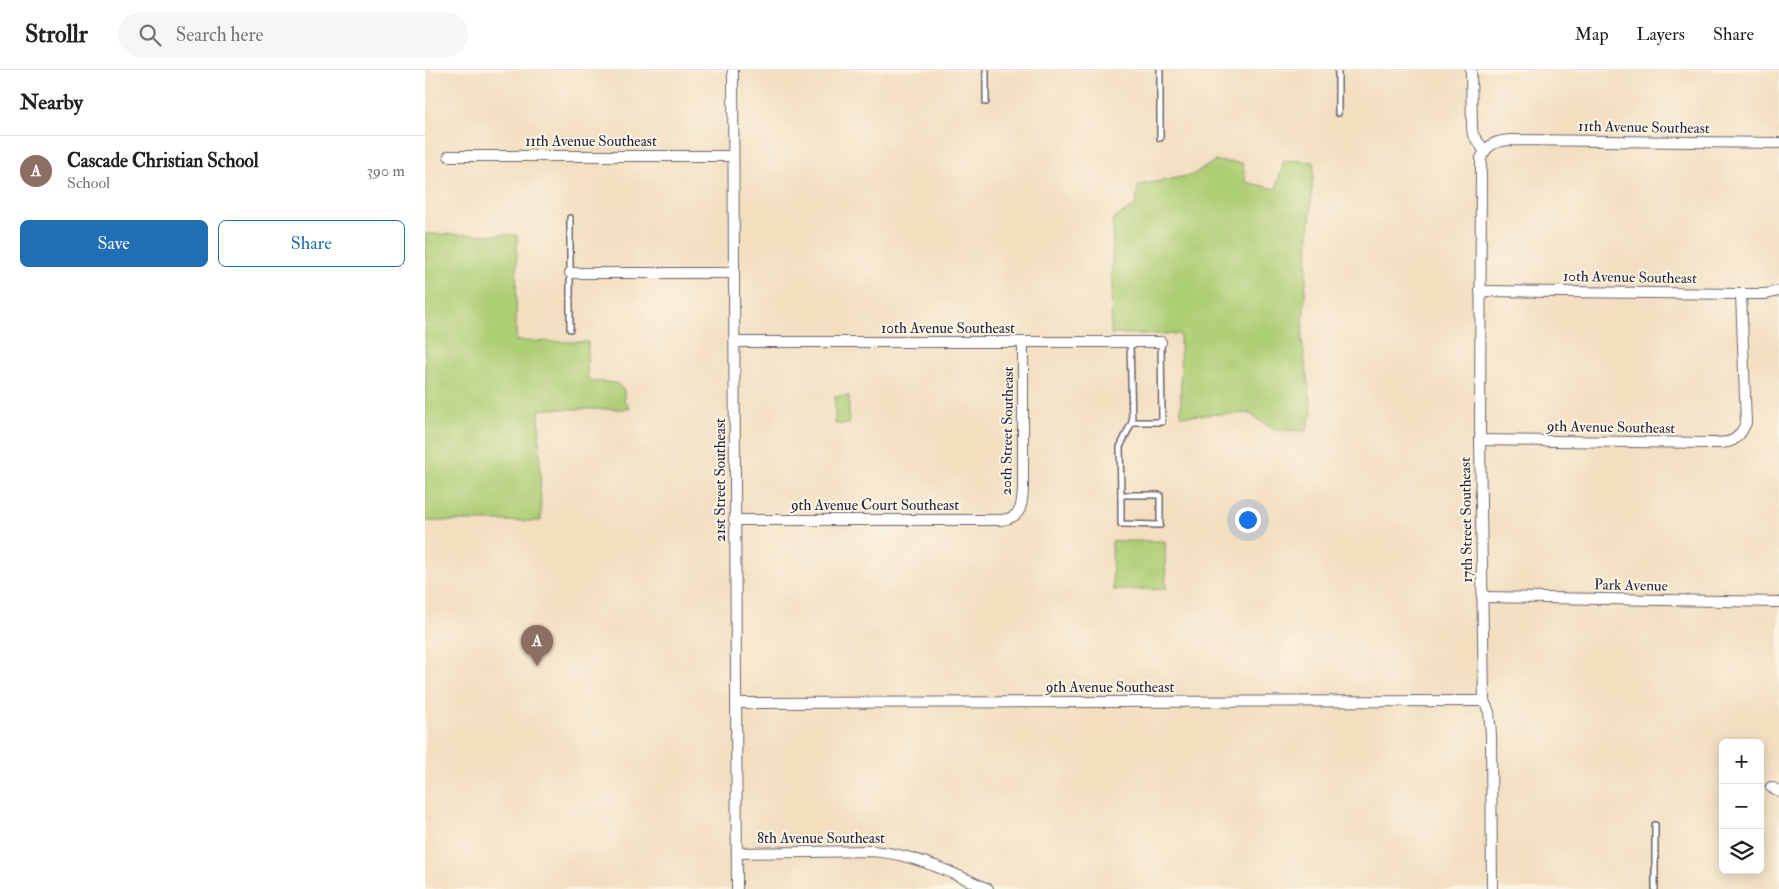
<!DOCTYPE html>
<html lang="en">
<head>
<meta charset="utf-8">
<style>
	:root { --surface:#fff; --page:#f6f6f6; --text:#202124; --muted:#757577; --line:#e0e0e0; --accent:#1f6fb2 }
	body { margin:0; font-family:"IM FELL Double Pica",serif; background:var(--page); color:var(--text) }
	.controls { position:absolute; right:15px; bottom:15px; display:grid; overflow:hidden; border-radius:8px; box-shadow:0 2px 12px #0003 }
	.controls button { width:45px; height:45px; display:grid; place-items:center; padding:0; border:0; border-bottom:1px solid var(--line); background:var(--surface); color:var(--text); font:25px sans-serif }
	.you { position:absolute; left:822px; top:449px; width:18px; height:18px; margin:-12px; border:4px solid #fff; border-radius:50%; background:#1a73e8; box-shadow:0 0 0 8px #1a73e833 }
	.badge { display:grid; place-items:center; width:32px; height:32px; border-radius:50%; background:var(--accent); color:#fff; font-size:16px; font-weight:700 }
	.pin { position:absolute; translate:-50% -41px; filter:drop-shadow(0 1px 2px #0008) }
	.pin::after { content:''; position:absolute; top:26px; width:18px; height:15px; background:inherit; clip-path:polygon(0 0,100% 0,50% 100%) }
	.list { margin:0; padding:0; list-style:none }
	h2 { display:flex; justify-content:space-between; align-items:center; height:65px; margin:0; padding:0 20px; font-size:21px }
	h2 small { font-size:16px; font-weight:400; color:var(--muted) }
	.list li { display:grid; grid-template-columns:32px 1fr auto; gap:15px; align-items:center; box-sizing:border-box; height:70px; padding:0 20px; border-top:1px solid var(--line) }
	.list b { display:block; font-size:19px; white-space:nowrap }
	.list p { margin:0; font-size:16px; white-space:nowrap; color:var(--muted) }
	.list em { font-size:16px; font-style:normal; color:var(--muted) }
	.actions { display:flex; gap:10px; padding:15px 20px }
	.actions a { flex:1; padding:11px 0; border:1px solid var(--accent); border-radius:8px; text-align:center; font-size:18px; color:var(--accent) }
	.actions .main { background:var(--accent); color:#fff }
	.icon { flex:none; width:28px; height:28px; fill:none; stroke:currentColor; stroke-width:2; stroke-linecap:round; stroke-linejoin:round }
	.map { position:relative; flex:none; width:1354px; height:819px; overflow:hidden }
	header { display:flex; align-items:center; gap:30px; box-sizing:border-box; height:70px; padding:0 25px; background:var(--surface); border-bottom:1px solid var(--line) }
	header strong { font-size:24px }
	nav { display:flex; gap:28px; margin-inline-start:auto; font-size:18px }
	.search { width:350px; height:45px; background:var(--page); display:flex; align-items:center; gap:12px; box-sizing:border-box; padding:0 18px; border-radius:28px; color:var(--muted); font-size:19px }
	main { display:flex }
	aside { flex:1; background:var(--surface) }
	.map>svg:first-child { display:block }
	.green { fill:#aece75; stroke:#687858 }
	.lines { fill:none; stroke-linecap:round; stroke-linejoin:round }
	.lane-casing { stroke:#6b646a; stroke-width:8 }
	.street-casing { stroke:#6b646a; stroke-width:12 }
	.lane { stroke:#fff; stroke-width:5 }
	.street { stroke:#fff; stroke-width:10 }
	.labels { text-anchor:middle; stroke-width:4; stroke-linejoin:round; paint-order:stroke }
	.street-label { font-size:15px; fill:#22223b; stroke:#fcf5e5 }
</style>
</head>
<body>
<header>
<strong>Strollr</strong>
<div class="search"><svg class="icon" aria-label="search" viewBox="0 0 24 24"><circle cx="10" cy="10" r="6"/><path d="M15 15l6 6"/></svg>Search here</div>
<nav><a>Map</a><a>Layers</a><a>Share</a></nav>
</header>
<main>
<aside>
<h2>Nearby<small></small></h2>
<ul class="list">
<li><span class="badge" style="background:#8d6e63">A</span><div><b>Cascade Christian School</b><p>School</p></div><em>390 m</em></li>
</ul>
<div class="actions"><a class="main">Save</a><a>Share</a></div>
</aside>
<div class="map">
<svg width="1354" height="819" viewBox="0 0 1354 819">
	<rect width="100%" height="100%" fill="#fcf5e5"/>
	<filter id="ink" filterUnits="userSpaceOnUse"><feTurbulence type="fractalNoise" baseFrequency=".02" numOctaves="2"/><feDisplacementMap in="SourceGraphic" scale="10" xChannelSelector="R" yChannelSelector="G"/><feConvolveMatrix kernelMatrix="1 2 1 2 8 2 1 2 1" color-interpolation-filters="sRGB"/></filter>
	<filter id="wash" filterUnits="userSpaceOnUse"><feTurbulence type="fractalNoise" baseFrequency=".0096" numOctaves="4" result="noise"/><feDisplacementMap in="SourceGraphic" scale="20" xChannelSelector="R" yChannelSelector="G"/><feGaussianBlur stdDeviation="1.12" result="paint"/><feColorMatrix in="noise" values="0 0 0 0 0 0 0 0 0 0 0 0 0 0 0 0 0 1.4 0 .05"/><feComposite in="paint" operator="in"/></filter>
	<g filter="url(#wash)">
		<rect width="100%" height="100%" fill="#f3dec0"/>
		<g class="green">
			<path d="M859,90L889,92L877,269L887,342L881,361L849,360L823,343L756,346L755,264H686L688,149L710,136L714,115L767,105L790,91L817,93L821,112L851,119Z"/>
			<path d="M0,164L92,165L91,271L163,272L162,307L167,311L191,313L199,320V330L205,339H114L116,451H0Z"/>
			<rect x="410" y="326" width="14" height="28"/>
			<path d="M687,471H740L741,519L688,520Z"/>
		</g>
	</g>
	<g filter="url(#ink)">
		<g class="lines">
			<g class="lane-casing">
				<g id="lane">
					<path d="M561,0V32"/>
					<path d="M735,0V68"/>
					<path d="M913,0V43"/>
					<path d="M145,148V259"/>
					<path d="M705,272L707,352H737L736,272"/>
					<path d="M696,425H735V455L696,454Z"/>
					<path d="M696,425L695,377L707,352"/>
					<path d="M1230,819V755"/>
				</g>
			</g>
			<g class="street-casing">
				<g id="street">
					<path d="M308,0L312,819"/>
					<path d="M1046,0L1047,58L1048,65L1059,80"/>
					<path d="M24,86H308"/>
					<path d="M145,203H308"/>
					<path d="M1055,221L1316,224H1341L1354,221"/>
					<path d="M310,272H736"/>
					<path d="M1055,370L1285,373C1305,373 1312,373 1321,353L1316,224"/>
					<path d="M309,450H576C595,448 597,438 598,420V273"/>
					<path d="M1057,527L1354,532"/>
					<path d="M311,633L1059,631"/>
					<path d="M1346,717L1354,721"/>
					<path d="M312,783L447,781C489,784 525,802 563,819"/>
					<path d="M1067,819L1066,664L1064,642L1059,631L1055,370L1056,88C1062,75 1070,71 1085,70L1354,73"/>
				</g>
			</g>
			<use href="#lane" class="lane"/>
			<use href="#street" class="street"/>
		</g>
	</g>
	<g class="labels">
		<g class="street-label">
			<text transform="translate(1219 57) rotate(1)" y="5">11th Avenue Southeast</text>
			<text x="166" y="76">11th Avenue Southeast</text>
			<text transform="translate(1205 207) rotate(1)" y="5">10th Avenue Southeast</text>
			<text x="523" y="263">10th Avenue Southeast</text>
			<text transform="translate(1186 357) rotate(1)" y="5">9th Avenue Southeast</text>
			<text transform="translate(582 361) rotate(-89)" y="5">20th Street Southeast</text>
			<text transform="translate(295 410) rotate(-90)" y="5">21st Street Southeast</text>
			<text x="450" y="440">9th Avenue Court Southeast</text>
			<text transform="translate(1041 450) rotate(-91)" y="5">17th Street Southeast</text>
			<text transform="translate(1206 515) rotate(1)" y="5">Park Avenue</text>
			<text x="685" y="622">9th Avenue Southeast</text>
			<text x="396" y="773">8th Avenue Southeast</text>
		</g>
	</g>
</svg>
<div class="controls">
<button>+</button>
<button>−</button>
<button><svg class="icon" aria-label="layers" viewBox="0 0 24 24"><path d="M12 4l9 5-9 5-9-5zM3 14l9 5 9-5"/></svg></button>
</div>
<div class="you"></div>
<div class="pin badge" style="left:112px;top:596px;background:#8d6e63">A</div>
</div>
</main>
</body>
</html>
